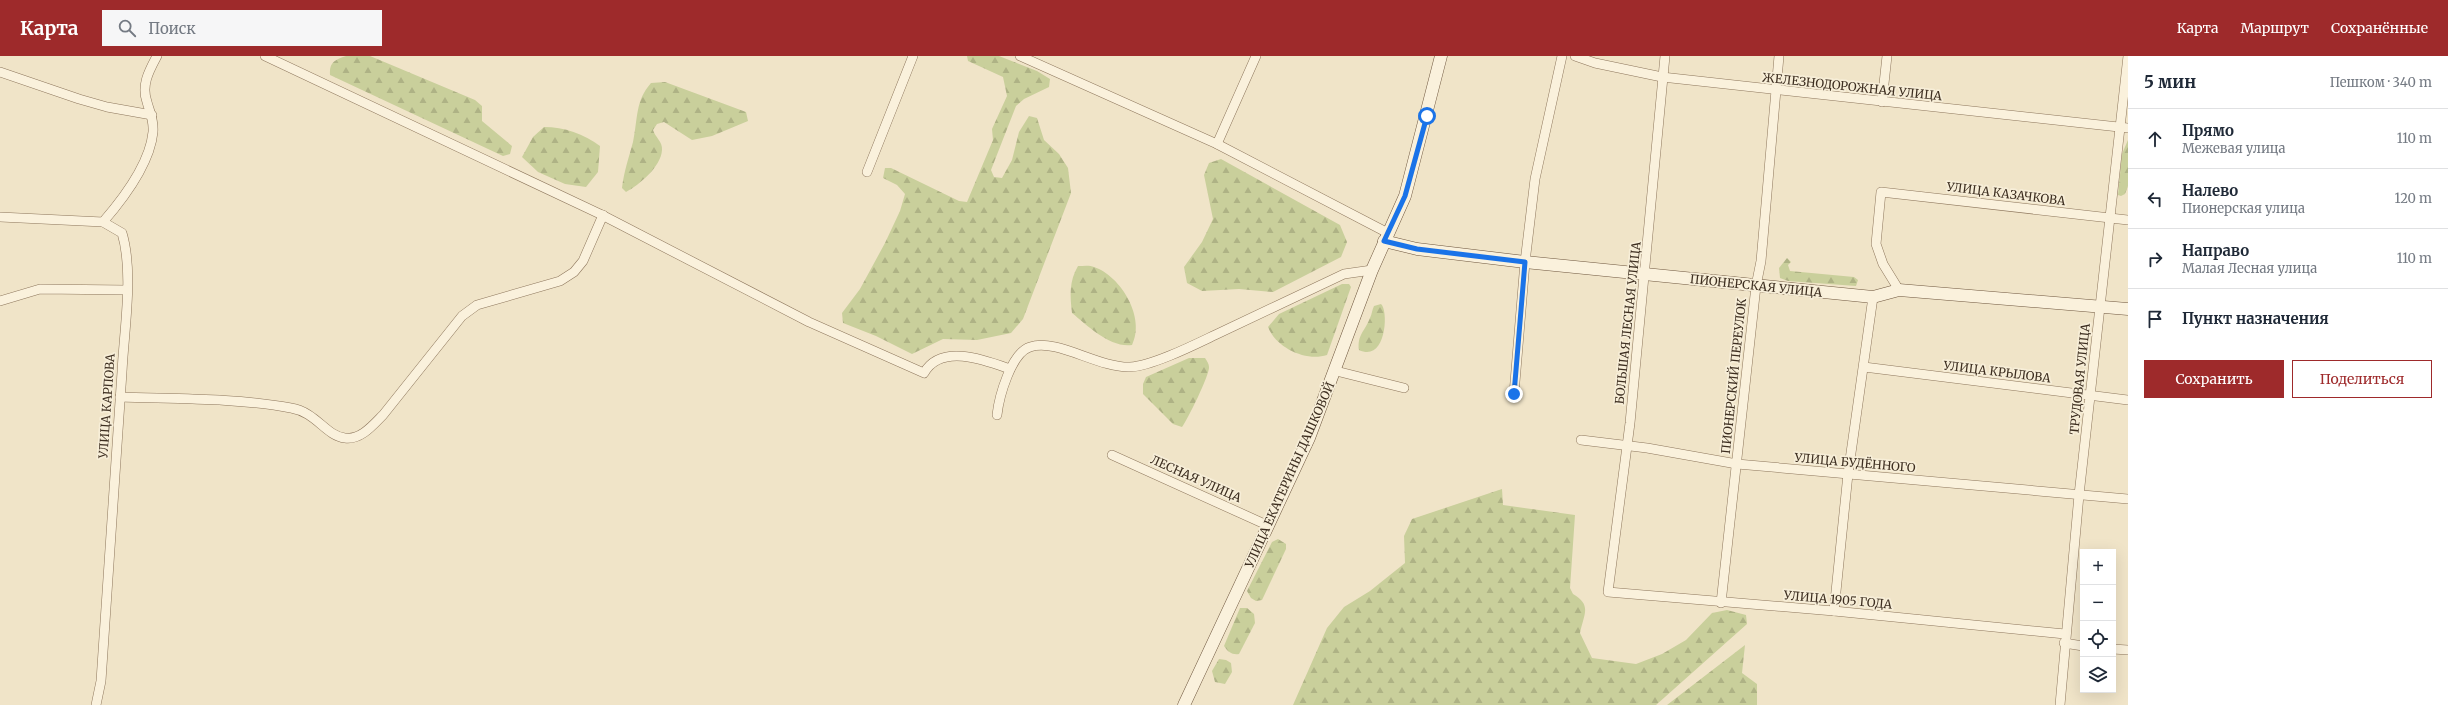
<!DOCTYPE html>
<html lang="ru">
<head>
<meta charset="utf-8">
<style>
	:root { --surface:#fff; --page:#f6f6f7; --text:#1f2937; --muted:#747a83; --line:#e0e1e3; --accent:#9e2a2b }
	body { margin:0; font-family:Merriweather,serif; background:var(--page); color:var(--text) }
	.controls { position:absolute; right:12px; bottom:12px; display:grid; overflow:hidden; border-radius:0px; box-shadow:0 4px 16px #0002 }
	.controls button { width:36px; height:36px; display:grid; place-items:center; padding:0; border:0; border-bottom:1px solid var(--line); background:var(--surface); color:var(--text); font:20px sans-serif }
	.stop { position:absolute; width:12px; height:12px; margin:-9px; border:3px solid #1a73e8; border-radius:50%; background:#fff }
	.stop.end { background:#1a73e8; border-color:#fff; box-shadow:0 1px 4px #0008 }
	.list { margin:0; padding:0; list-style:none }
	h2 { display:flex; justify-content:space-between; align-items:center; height:52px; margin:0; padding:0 16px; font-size:17px }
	h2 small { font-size:13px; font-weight:400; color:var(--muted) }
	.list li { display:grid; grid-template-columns:26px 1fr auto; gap:12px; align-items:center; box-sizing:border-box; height:60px; padding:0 16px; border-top:1px solid var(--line) }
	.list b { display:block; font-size:15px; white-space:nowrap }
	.list p { margin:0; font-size:13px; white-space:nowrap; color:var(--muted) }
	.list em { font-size:13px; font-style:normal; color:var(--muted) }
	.actions { display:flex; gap:8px; padding:12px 16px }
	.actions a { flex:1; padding:9px 0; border:1px solid var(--accent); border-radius:0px; text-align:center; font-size:14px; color:var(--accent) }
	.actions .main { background:var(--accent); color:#fff }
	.icon { flex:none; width:22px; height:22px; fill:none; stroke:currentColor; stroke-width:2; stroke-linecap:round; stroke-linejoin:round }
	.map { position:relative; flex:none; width:2128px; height:649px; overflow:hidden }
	header { display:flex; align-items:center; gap:24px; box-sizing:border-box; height:56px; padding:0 20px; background:var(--accent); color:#fff }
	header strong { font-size:19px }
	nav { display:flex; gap:22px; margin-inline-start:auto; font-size:14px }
	.search { width:280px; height:36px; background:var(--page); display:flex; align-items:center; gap:10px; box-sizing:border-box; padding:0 14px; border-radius:0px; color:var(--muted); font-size:15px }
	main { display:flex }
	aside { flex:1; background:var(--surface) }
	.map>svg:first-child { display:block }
	.forest { fill:url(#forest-firs) }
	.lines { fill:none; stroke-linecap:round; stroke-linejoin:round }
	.street-casing { stroke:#8d765c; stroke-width:10 }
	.secondary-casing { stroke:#6f573f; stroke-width:13 }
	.street { stroke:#faf1dc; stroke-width:9 }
	.secondary { stroke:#faf1dc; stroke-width:12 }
	.route { stroke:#1a73e8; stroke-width:5 }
	.labels { text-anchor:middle; stroke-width:3.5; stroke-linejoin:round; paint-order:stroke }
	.street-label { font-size:12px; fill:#3d2e20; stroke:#f7eed8 }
</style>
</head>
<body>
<header>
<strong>Карта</strong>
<div class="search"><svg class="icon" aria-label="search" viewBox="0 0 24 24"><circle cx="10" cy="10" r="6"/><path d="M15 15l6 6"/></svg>Поиск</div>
<nav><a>Карта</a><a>Маршрут</a><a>Сохранённые</a></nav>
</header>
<main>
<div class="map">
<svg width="2128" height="649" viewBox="0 0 2128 649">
	<defs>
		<pattern id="forest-firs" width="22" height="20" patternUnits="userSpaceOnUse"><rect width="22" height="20" fill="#c9cf9b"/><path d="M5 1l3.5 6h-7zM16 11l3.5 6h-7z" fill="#aeb285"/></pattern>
	</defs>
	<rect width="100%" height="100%" fill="#f0e4c8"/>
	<g class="forest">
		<path d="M346,0H370L475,44L482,50V65L512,90L510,98L503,100L330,19C329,6 335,4 346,0Z"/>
		<path d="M967,0H999L1037,15L1050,23L1049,31L1024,43L1016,50L991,114L994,121L1002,122L1012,104L1019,76L1029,60L1037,62L1044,84L1059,98L1068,112L1071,137L1023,263L1011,277L977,284L943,283L912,298L876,280L843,267L842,257L860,233L885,187L900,155L905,138L897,129L883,122L885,112H891L959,145L967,146L993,84L992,73L1007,40L1003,21L968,5Z"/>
		<path d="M665,26L746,56L748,65L712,80L692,84L664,66L657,68L653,74C655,81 663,86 662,94C661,111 639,129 626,136L622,132C624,115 629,101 633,86C638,63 635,45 651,27Z"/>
		<path d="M544,71C564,71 584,78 600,90L598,116L586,131L565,128L538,116L522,101L533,81Z"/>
		<path d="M2128,84V130L2125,138L2121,140L2118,139L2122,98Z"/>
		<path d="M1221,103L1340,169L1347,186L1341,201L1273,236L1239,233L1202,235L1187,227L1184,211L1202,186L1213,163L1204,119L1209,107Z"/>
		<path d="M1787,202L1791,206L1788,209L1790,215L1854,221L1858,224L1856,230L1788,225L1780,222L1779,212Z"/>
		<path d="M1078,210C1083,210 1090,209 1094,211C1121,220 1146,262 1132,289C1110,292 1088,270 1072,257C1070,240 1069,225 1078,210Z"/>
		<path d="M1342,228H1349L1351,231L1327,299C1306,306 1276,292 1268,271L1279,258Z"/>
		<path d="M1381,248C1389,255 1386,307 1359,294C1357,279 1365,275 1370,262C1372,258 1372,254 1374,250Z"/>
		<path d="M1189,302H1205C1207,305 1209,308 1209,311C1210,318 1187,365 1182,371L1173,368L1143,338V328L1146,321Z"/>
		<path d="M1502,433L1503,449L1575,459L1570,532L1573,538C1592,549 1584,558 1580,577L1592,602L1636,608L1662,598L1686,584L1712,557L1727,554L1746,559L1747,568L1656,649H1293L1327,572L1344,551L1370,535L1405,507L1404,480L1412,463Z"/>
		<path d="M1278,483L1286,488V493L1262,544L1256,545L1251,542L1247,535L1272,486Z"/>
		<path d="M1240,552H1247L1254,558L1255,567L1239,598C1232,599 1228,596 1224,590Z"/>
		<path d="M1745,589L1742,617L1757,628V649H1667Z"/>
		<path d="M1219,603L1226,604L1231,607L1232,616L1225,628L1215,626L1212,615Z"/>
	</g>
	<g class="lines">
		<g class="street-casing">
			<g id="street">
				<path d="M265,0L600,158L809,266L924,317C941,287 985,304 1010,313"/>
				<path d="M1020,0L1217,88L1388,177"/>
				<path d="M1575,0L1595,7L1662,21L2128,72"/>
				<path d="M1665,0L1630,367L1608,536L1834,555L2065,578"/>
				<path d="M0,16L79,43L107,51L152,59"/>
				<path d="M1882,46L1887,0"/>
				<path d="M1217,88L1256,0"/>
				<path d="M867,116L913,0"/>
				<path d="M0,161L103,166L122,177C134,217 124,274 122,316C115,419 108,522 101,625L96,649"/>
				<path d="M103,166C123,143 150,107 153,76C154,64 150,57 147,46C141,29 149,15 157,0"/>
				<path d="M1899,234L1883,208L1876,188L1881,136L2128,164"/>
				<path d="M0,245L40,233L127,234"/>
				<path d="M1864,311L2128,344"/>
				<path d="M1336,315L1404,332"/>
				<path d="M1514,338L1525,206L1535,123L1562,0"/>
				<path d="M120,341C174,343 238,342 291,352C316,356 326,380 345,382C361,384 373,369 383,359L462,260L477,249L560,225L574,216L583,205L603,159"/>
				<path d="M997,359C999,341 1011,297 1030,291C1057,282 1098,312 1130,311C1152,310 1194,289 1215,279C1258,259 1301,238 1344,218L1372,214"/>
				<path d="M1581,384L1647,392L1737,408L2128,443"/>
				<path d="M1112,399L1269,470"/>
				<path d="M1721,547L1756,230L1761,205L1779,0"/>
				<path d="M1834,555L1848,418L1873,241"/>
				<path d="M2064,587L2083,590"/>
				<path d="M2113,593L2128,594"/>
				<path d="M2060,649L2079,439L2128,0"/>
			</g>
		</g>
		<g class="secondary-casing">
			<g id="secondary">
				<path d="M1384,185L1417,193L1525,206L1873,241L1899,234L2128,253"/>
				<path d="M1184,649L1309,382L1372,214L1405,140L1441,0"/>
			</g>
		</g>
		<use href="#street" class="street"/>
		<use href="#secondary" class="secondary"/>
	</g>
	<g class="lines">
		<path class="route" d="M1427,60L1405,140L1384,185L1417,193L1525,206L1514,338"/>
	</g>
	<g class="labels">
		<g class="street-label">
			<text transform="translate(1852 31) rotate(6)" y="4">ЖЕЛЕЗНОДОРОЖНАЯ УЛИЦА</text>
			<text transform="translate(2006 138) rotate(7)" y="4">УЛИЦА КАЗАЧКОВА</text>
			<text transform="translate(1756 230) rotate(6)" y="4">ПИОНЕРСКАЯ УЛИЦА</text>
			<text transform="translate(1628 267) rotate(-84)" y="4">БОЛЬШАЯ ЛЕСНАЯ УЛИЦА</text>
			<text transform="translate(1997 316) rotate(7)" y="4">УЛИЦА КРЫЛОВА</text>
			<text transform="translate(1734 320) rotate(-84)" y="4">ПИОНЕРСКИЙ ПЕРЕУЛОК</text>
			<text transform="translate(2080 323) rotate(-84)" y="4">ТРУДОВАЯ УЛИЦА</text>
			<text transform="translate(107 350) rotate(-86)" y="4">УЛИЦА КАРПОВА</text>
			<text transform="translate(1855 407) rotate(5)" y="4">УЛИЦА БУДЁННОГО</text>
			<text transform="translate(1290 419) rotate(-66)" y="4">УЛИЦА ЕКАТЕРИНЫ ДАШКОВОЙ</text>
			<text transform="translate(1196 423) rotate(24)" y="4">ЛЕСНАЯ УЛИЦА</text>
			<text transform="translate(1838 544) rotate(5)" y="4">УЛИЦА 1905 ГОДА</text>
		</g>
	</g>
</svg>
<div class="controls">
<button>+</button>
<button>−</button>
<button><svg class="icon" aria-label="locate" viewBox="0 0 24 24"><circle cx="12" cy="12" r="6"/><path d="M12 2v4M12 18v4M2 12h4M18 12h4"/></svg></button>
<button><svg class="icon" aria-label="layers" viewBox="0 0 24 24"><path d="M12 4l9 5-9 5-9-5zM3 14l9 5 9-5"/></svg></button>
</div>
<div class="stop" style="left:1427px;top:60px"></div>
<div class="stop end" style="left:1514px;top:338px"></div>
</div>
<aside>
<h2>5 мин<small>Пешком · 340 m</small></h2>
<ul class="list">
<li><svg class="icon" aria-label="ahead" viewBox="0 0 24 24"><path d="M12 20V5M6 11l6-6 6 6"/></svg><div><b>Прямо</b><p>Межевая улица</p></div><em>110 m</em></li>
<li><svg class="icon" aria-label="left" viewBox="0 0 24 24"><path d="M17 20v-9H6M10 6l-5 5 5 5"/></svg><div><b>Налево</b><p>Пионерская улица</p></div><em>120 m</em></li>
<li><svg class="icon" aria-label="right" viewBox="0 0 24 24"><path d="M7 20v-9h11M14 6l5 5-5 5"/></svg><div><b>Направо</b><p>Малая Лесная улица</p></div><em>110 m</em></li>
<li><svg class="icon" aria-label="arrive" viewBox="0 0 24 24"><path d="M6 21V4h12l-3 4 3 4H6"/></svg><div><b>Пункт назначения</b></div></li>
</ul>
<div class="actions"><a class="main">Сохранить</a><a>Поделиться</a></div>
</aside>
</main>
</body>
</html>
